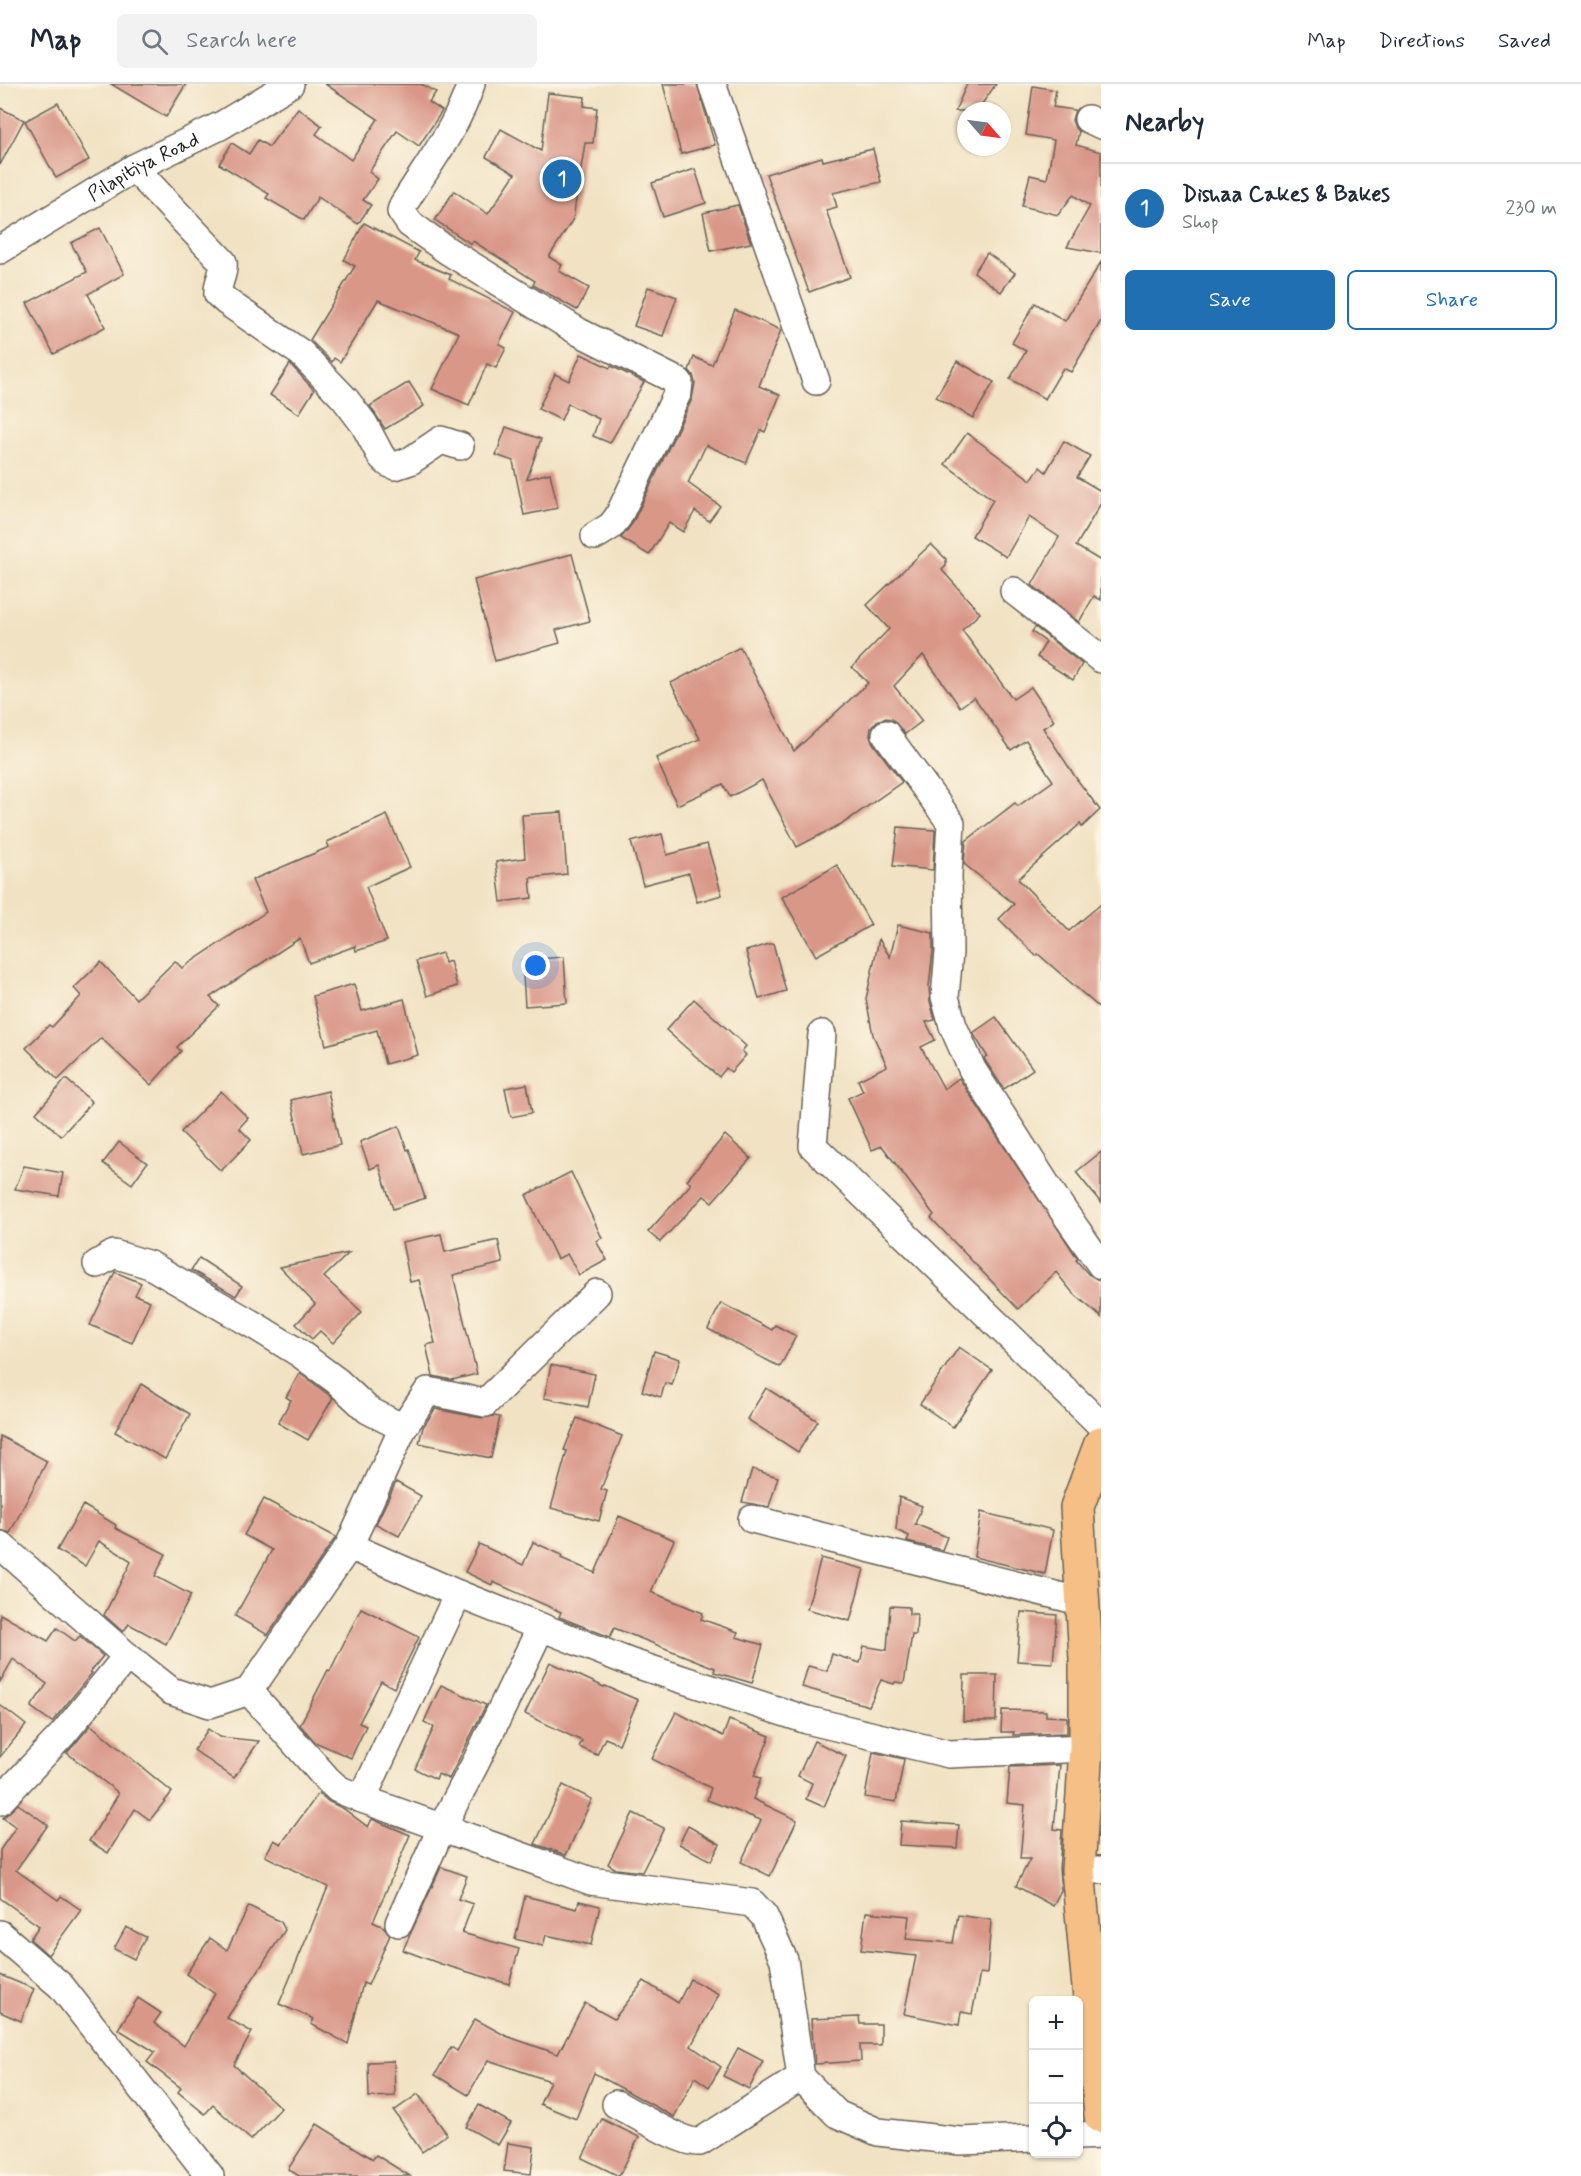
<!DOCTYPE html>
<html lang="en">
<head>
<meta charset="utf-8">
<style>
	:root { --surface:#fff; --page:#f2f2f3; --text:#1f2937; --muted:#747a83; --line:#e0e1e3; --accent:#1f6fb2 }
	body { margin:0; font-family:Mynerve,sans-serif; background:var(--page); color:var(--text) }
	.controls { position:absolute; right:18px; bottom:18px; display:grid; overflow:hidden; border-radius:9px; box-shadow:0 2px 4px #0004 }
	.controls button { width:54px; height:54px; display:grid; place-items:center; padding:0; border:0; border-bottom:2px solid var(--line); background:var(--surface); color:var(--text); font:30px sans-serif }
	.compass { position:absolute; left:957px; top:18px; width:54px; height:54px; border-radius:50%; background:var(--surface); box-shadow:0 2px 4px #0004; rotate:118deg }
	.you { position:absolute; left:536px; top:882px; width:21px; height:21px; margin:-15px; border:4px solid #fff; border-radius:50%; background:#1a73e8; box-shadow:0 0 0 9px #1a73e833 }
	.badge { display:grid; place-items:center; width:39px; height:39px; border-radius:50%; background:var(--accent); color:#fff; font-size:20px; font-weight:700 }
	.pin { position:absolute; translate:-50% -50%; border:3px solid #fff; box-shadow:0 2px 6px #0006 }
	.list { margin:0; padding:0; list-style:none }
	h2 { display:flex; justify-content:space-between; align-items:center; height:78px; margin:0; padding:0 24px; font-size:26px }
	h2 small { font-size:20px; font-weight:400; color:var(--muted) }
	.list li { display:grid; grid-template-columns:39px 1fr auto; gap:18px; align-items:center; box-sizing:border-box; height:90px; padding:0 24px; border-top:2px solid var(--line) }
	.list b { display:block; font-size:22px; white-space:nowrap }
	.list p { margin:0; font-size:20px; white-space:nowrap; color:var(--muted) }
	.list em { font-size:20px; font-style:normal; color:var(--muted) }
	.actions { display:flex; gap:12px; padding:18px 24px }
	.actions a { flex:1; padding:14px 0; border:2px solid var(--accent); border-radius:9px; text-align:center; font-size:21px; color:var(--accent) }
	.actions .main { background:var(--accent); color:#fff }
	.icon { flex:none; width:33px; height:33px; fill:none; stroke:currentColor; stroke-width:2; stroke-linecap:round; stroke-linejoin:round }
	.map { position:relative; flex:none; width:1101px; height:2092px; overflow:hidden }
	header { display:flex; align-items:center; gap:36px; box-sizing:border-box; height:84px; padding:0 30px; background:var(--surface); border-bottom:2px solid var(--line) }
	header strong { font-size:28px }
	nav { display:flex; gap:33px; margin-inline-start:auto; font-size:21px }
	.search { width:420px; height:54px; background:var(--page); display:flex; align-items:center; gap:15px; box-sizing:border-box; padding:0 21px; border-radius:9px; color:var(--muted); font-size:22px }
	main { display:flex }
	aside { flex:1; background:var(--surface) }
	.map>svg:first-child { display:block }
	.building { fill:#d99788 }
	.lines { fill:none; stroke-linecap:round; stroke-linejoin:round }
	.minor-casing { stroke:#676156; stroke-width:30 }
	.major-casing { stroke:#676156; stroke-width:36 }
	.minor { stroke:#fff; stroke-width:27 }
	.major { stroke:#f5bf86; stroke-width:33 }
	.labels { text-anchor:middle; stroke-width:5; stroke-linejoin:round; paint-order:stroke }
	.street-label { font-size:20px; fill:#1c1c1c; stroke:#fcf5e5 }
</style>
</head>
<body>
<header>
<strong>Map</strong>
<div class="search"><svg class="icon" aria-label="search" viewBox="0 0 24 24"><circle cx="10" cy="10" r="6"/><path d="M15 15l6 6"/></svg>Search here</div>
<nav><a>Map</a><a>Directions</a><a>Saved</a></nav>
</header>
<main>
<div class="map">
<svg width="1101" height="2092" viewBox="0 0 1101 2092">
	<rect width="100%" height="100%" fill="#fcf5e5"/>
	<filter id="ink" filterUnits="userSpaceOnUse"><feTurbulence type="fractalNoise" baseFrequency=".0167" numOctaves="2"/><feDisplacementMap in="SourceGraphic" scale="12" xChannelSelector="R" yChannelSelector="G"/><feConvolveMatrix kernelMatrix="1 2 1 2 8 2 1 2 1" color-interpolation-filters="sRGB"/></filter>
	<filter id="wash" filterUnits="userSpaceOnUse"><feTurbulence type="fractalNoise" baseFrequency=".008" numOctaves="4" result="noise"/><feDisplacementMap in="SourceGraphic" scale="24" xChannelSelector="R" yChannelSelector="G"/><feGaussianBlur stdDeviation="1.35" result="paint"/><feColorMatrix in="noise" values="0 0 0 0 0 0 0 0 0 0 0 0 0 0 0 0 0 1.4 0 .05"/><feComposite in="paint" operator="in"/></filter>
	<g filter="url(#wash)">
		<rect width="100%" height="100%" fill="#f1e2c3"/>
		<g id="blocks">
			<g class="building">
				<path d="M111,0H186L166,33Z"/>
				<path d="M325,0H421L436,8L429,18L442,27L419,62L397,47L369,88L378,95L363,116L371,121L358,140L318,113L304,136L266,114L269,110L219,80L232,59L249,70L258,56L269,63L298,24L322,42L316,50L351,76L378,35Z"/>
				<path d="M663,0H697L715,61L681,70Z"/>
				<path d="M967,0H996L977,27H955Z"/>
				<path d="M1033,2L1056,6L1053,23L1075,26L1072,36L1075,44L1079,47L1076,61L1101,68V169L1067,163L1090,122L1073,111L1058,131L1022,122L1030,91L1047,95L1054,56L1026,51Z"/>
				<path d="M548,9L585,13L584,22L597,24L593,59H585L573,135L549,173L562,181L559,187L589,204L577,226L533,201L535,197L473,157L471,160L435,136L454,107L488,130L515,90L486,73L501,45L541,67Z"/>
				<path d="M58,19L89,76L56,94L25,37Z"/>
				<path d="M0,24L24,36L0,81Z"/>
				<path d="M873,65L881,98L833,109L837,123L826,126L850,193L809,208L766,90L822,73L823,77Z"/>
				<path d="M695,85L706,119L663,133L652,99Z"/>
				<path d="M738,121L751,159L711,167L703,129Z"/>
				<path d="M364,139L419,168L415,176L451,191L449,195L515,228L499,260L506,264L496,284L487,280L469,321L432,305L459,249L378,216L340,278L334,274L332,278L310,256L355,182L344,176Z"/>
				<path d="M100,144L124,190L88,210L105,243L54,270L27,219L87,188L71,159Z"/>
				<path d="M987,169L1015,189L1001,208L974,188Z"/>
				<path d="M1101,178V237L1071,288L1063,284L1045,315L1010,295L1026,267L1012,259L1035,219L1065,237Z"/>
				<path d="M648,203L677,213L663,252L634,242Z"/>
				<path d="M735,226L781,246L759,302L780,311L765,348L761,346L746,379L706,361L688,399L720,422L709,437L695,427L683,448L669,439L649,471L621,454L632,440L692,315L695,299L693,291L689,286L694,273L712,281Z"/>
				<path d="M581,270L610,284L611,282L644,298L610,359L593,352L599,335L568,320L561,336L538,325L555,290L569,297Z"/>
				<path d="M957,277L994,298L973,334L936,313Z"/>
				<path d="M290,280L314,306L299,330L270,311Z"/>
				<path d="M409,298L424,322L385,345L370,322Z"/>
				<path d="M506,343L541,355L527,395L550,389L558,424L524,431L513,377L496,371Z"/>
				<path d="M967,349L1031,396L1040,383L1046,388L1064,357L1090,372L1077,393L1101,407V419L1076,462L1101,477V516L1094,512L1079,538L1032,501L1059,453L1029,433L1006,473L972,452L993,416L945,380Z"/>
				<path d="M931,460L946,475V482L942,486L980,529L962,546L1013,615L1031,603L1054,637L1043,644L1076,694L1100,726L1082,743L1080,740L1018,795L1069,847L1101,820V925L1038,870L1036,872L999,835L1014,820L964,780L966,757L1015,719L1018,722L1053,697L1026,656L1011,666L974,613L960,623L923,571L894,602L922,637L905,650L892,635L885,634L877,637L871,644L870,652L873,659L902,698L845,738L797,763L762,696L730,713L723,700L677,721L656,674L700,655L671,599L740,563L794,667L868,599L852,583L889,545L867,521Z"/>
				<path d="M572,470L590,537L556,546L560,559L495,577L474,496Z"/>
				<path d="M1035,543L1082,580L1073,596L1037,573L1046,558L1032,548Z"/>
				<path d="M562,728L567,790L530,794L532,814L501,818L496,778L525,774L522,731Z"/>
				<path d="M387,731L410,783L366,803L387,857L356,867L355,862L309,879L300,854L210,913L219,922L177,963L181,967L151,1001L101,954L58,996L26,964L49,941L52,943L81,912L74,904L101,878L136,915L175,877L182,884L266,828L252,796L329,763L327,758Z"/>
				<path d="M898,743L935,746L933,786L893,782Z"/>
				<path d="M662,750L667,771L707,760L722,811L697,818L689,789L643,801L631,758Z"/>
				<path d="M837,781L871,841L816,872L782,813Z"/>
				<path d="M898,841L933,849V867L929,902L930,917L935,936L926,938L935,956L921,963L944,1005L959,994L1078,1175L1076,1176L1088,1190L1101,1197V1233L1072,1208L1056,1188L1018,1225L931,1134L934,1131L882,1062L872,1066L848,1014L863,1007L858,996L887,982L873,951L866,915L879,855L890,873Z"/>
				<path d="M773,859L786,907L759,915L746,867Z"/>
				<path d="M442,869L445,879L450,877L457,902L427,912L416,877Z"/>
				<path d="M564,873L567,919L525,922L522,876Z"/>
				<path d="M354,900L362,927L404,915L418,971L385,980L377,946L326,961L313,912Z"/>
				<path d="M694,915L746,962L742,967L746,971L731,988L726,984L719,993L666,946Z"/>
				<path d="M996,933L1033,985L1004,1005L986,978L984,974L987,972L973,949Z"/>
				<path d="M66,995L92,1018L61,1052L36,1029Z"/>
				<path d="M527,1000L532,1029L511,1033L505,1004Z"/>
				<path d="M221,1007L248,1034L239,1044L251,1056L221,1087L181,1048Z"/>
				<path d="M328,1007L340,1061L303,1070L291,1016Z"/>
				<path d="M399,1042L407,1066L409,1065L425,1114L393,1125L379,1081L370,1085L360,1058Z"/>
				<path d="M725,1051L751,1074L712,1118L704,1112L660,1158L648,1148L691,1100L687,1096Z"/>
				<path d="M119,1058L147,1079L132,1100L103,1079Z"/>
				<path d="M1101,1068V1119L1076,1088Z"/>
				<path d="M24,1082L63,1089L59,1112L15,1105Z"/>
				<path d="M571,1088L602,1154L596,1157L607,1176L579,1191L567,1170L557,1175L526,1111Z"/>
				<path d="M441,1150L445,1168L498,1156L503,1179L453,1191L477,1290L452,1296L433,1292L426,1261L435,1259L419,1196L410,1198L402,1158Z"/>
				<path d="M349,1169L324,1193L362,1228L333,1259L320,1247L312,1255L296,1240L315,1220L280,1183Z"/>
				<path d="M199,1174L242,1202L236,1212L191,1186Z"/>
				<path d="M115,1188L141,1199L135,1211L150,1217L132,1259L90,1241Z"/>
				<path d="M721,1219L772,1246L775,1241L796,1252L780,1283L708,1245Z"/>
				<path d="M959,1263L992,1286L953,1343L920,1320Z"/>
				<path d="M654,1267L680,1275L672,1301L665,1299L661,1313L642,1307Z"/>
				<path d="M551,1281L595,1290L588,1323L544,1314Z"/>
				<path d="M300,1289L333,1314L308,1356L278,1339L291,1316L286,1313Z"/>
				<path d="M141,1300L190,1330L165,1375L115,1348Z"/>
				<path d="M766,1304L818,1337L798,1368L747,1335Z"/>
				<path d="M435,1325L482,1334L494,1332L500,1333L491,1374L419,1359L423,1343Z"/>
				<path d="M577,1334L622,1352L601,1405L607,1407L599,1437L551,1424L567,1367L564,1366Z"/>
				<path d="M0,1352L47,1377L10,1449L0,1446Z"/>
				<path d="M752,1385L778,1393L769,1423L742,1418Z"/>
				<path d="M396,1398L421,1412L399,1452L376,1440Z"/>
				<path d="M899,1413L922,1422L915,1440L947,1453L942,1466L907,1458L909,1452L896,1446Z"/>
				<path d="M264,1415L336,1453L268,1551L235,1532L272,1466L244,1451Z"/>
				<path d="M83,1421L116,1441L115,1444L166,1470L155,1492L191,1511L166,1560L129,1540L123,1548L104,1531L131,1478L130,1476L99,1457L85,1482L57,1466Z"/>
				<path d="M981,1428L1053,1446L1045,1490L974,1473Z"/>
				<path d="M619,1432L674,1456L651,1508L703,1529L701,1535L738,1548L736,1553L763,1561L752,1599L714,1588L715,1584L614,1544L610,1553L559,1533L561,1528L493,1498L492,1501L465,1488L479,1460L523,1481L533,1458L562,1471L561,1474L595,1489Z"/>
				<path d="M821,1474L864,1485L850,1537L807,1525Z"/>
				<path d="M890,1522L909,1523V1530H917L916,1551H912L904,1599L895,1598L894,1600L881,1596L869,1622L802,1603L808,1582L827,1587L832,1570L860,1579L864,1562L887,1566Z"/>
				<path d="M361,1524L419,1553L394,1604L381,1597L359,1639L366,1642L351,1674L315,1658L300,1641L328,1586L330,1587Z"/>
				<path d="M1021,1528L1057,1531L1053,1579L1017,1577Z"/>
				<path d="M0,1530L48,1557L57,1544L75,1557L80,1552L103,1572L90,1588L92,1589L52,1638L31,1623L47,1600L13,1575L0,1598Z"/>
				<path d="M550,1578L604,1603L605,1602L638,1616L619,1660L605,1654L597,1671L579,1663L582,1657L525,1630Z"/>
				<path d="M964,1591H997L996,1637H963Z"/>
				<path d="M441,1601L486,1621L449,1695L438,1690L436,1695L415,1685L434,1643L424,1638Z"/>
				<path d="M0,1621L26,1641L0,1673Z"/>
				<path d="M1002,1626L1046,1627V1632L1067,1633V1649L1013,1651L1014,1648H1001Z"/>
				<path d="M676,1628L723,1652L729,1636L770,1652L754,1692L761,1694L753,1715L797,1736L770,1792L741,1778L761,1736L707,1716L711,1704L652,1675Z"/>
				<path d="M91,1641L172,1708L150,1736L135,1725L108,1769L89,1757L118,1711L116,1707L67,1669Z"/>
				<path d="M208,1645L220,1653L259,1657L234,1694L194,1666Z"/>
				<path d="M814,1657L846,1672L824,1723L806,1715L812,1699L798,1692Z"/>
				<path d="M873,1668L904,1675L896,1718L865,1713Z"/>
				<path d="M1060,1681L1054,1745L1062,1746L1059,1785L1061,1806L1053,1822L1016,1802L1030,1775H1020L1025,1721L1007,1719L1010,1683Z"/>
				<path d="M563,1701L592,1715L566,1771L535,1760Z"/>
				<path d="M319,1709L328,1717L344,1725L368,1743L372,1735L410,1751L373,1838L384,1843L390,1851L368,1901L363,1899L348,1960L311,1940L314,1935L279,1920L328,1803L265,1772L274,1756L281,1760Z"/>
				<path d="M18,1720L48,1741L16,1786L58,1816L61,1812L81,1826L48,1871L30,1855L39,1842L0,1814V1766L16,1743L3,1734Z"/>
				<path d="M633,1729L664,1744L642,1788L616,1785L608,1780Z"/>
				<path d="M901,1737L959,1741L957,1764L899,1761Z"/>
				<path d="M688,1742L720,1760L711,1777L679,1760Z"/>
				<path d="M441,1783L467,1792L458,1815L473,1820L462,1849L519,1865L509,1900L441,1880L403,1866Z"/>
				<path d="M525,1812L577,1825L579,1817L600,1822L591,1861L546,1851L543,1862L515,1855Z"/>
				<path d="M249,1822L281,1838L285,1846L227,1934L252,1948L234,1981L281,2024L251,2056L213,2021L205,2030L178,2008L181,2004L147,1978L155,1968L118,1945L138,1914L161,1929L154,1939L184,1962L215,1910L186,1890L210,1854L227,1866Z"/>
				<path d="M866,1828L909,1832L906,1855L953,1859L958,1831L991,1836L987,1890L980,1889L972,1930L961,1928L959,1941L904,1930L916,1872L861,1866Z"/>
				<path d="M126,1843L146,1853L134,1875L114,1865Z"/>
				<path d="M0,1891L34,1905L21,1937L0,1928Z"/>
				<path d="M690,1895L719,1910L691,1962L721,1983L709,2003L695,1993L674,2033L594,1989L576,2035L540,2020L550,1997L488,1976L468,2011L435,1991L451,1963L457,1967L475,1935L506,1952L558,1970L585,1919L614,1935L644,1897L678,1919Z"/>
				<path d="M859,1933L860,1940H881V1961H860L861,1977L815,1980L811,1935Z"/>
				<path d="M738,1964L763,1977L749,2005L723,1992Z"/>
				<path d="M394,1977L395,2012L369,2013L368,1978Z"/>
				<path d="M418,2010L447,2050L422,2068L394,2027Z"/>
				<path d="M479,2021L511,2039L498,2061L466,2043Z"/>
				<path d="M602,2035L639,2053L619,2092L582,2074Z"/>
				<path d="M317,2040L373,2075L376,2071L410,2092H299L288,2085Z"/>
				<path d="M508,2059L534,2063L531,2090L504,2087Z"/>
			</g>
		</g>
	</g>
	<g filter="url(#ink)">
		<use href="#blocks" fill-opacity="0" stroke="#676156" stroke-width="1.5"/>
		<g class="lines">
			<g class="minor-casing">
				<g id="minor">
					<path d="M471,0C457,44 427,82 403,121L401,127L410,140L448,167L579,248L679,298L678,308L618,433L611,442L595,452"/>
					<path d="M712,0L816,297"/>
					<path d="M1088,35L1101,41"/>
					<path d="M134,84L223,178C225,190 217,197 218,210L227,218L301,269L345,315L364,340L381,372L388,379L395,382L410,377L441,356L460,362"/>
					<path id="s1" d="M0,166L134,84L222,41L290,0"/>
					<path d="M1014,507L1101,575"/>
					<path d="M886,650L951,739L948,791L949,868L945,913L953,942L972,985L1062,1125L1101,1181"/>
					<path d="M822,950L813,1062L1101,1341"/>
					<path d="M97,1180L114,1170L150,1181L257,1243L299,1269L337,1297L368,1326L403,1344"/>
					<path d="M752,1435L1083,1518"/>
					<path d="M0,1461L127,1572"/>
					<path d="M349,1462L458,1510L629,1578L807,1636L949,1670L1086,1664"/>
					<path d="M249,1607L327,1695L338,1705L362,1715L591,1797L752,1819L764,1832L784,1876L801,1993L837,2030L878,2048L960,2057L1034,2054"/>
					<path d="M362,1715L458,1510"/>
					<path d="M0,1717L63,1650L127,1572L171,1607L210,1620L249,1607L349,1462L403,1344L428,1307L485,1319L597,1209"/>
					<path d="M1078,1786H1101"/>
					<path d="M399,1839L442,1743L476,1678L541,1543"/>
					<path d="M0,1850L61,1902L210,2092"/>
					<path d="M616,2020C633,2029 683,2060 700,2058L801,1993"/>
					<path d="M1078,2052L1101,2051"/>
				</g>
			</g>
			<g class="major-casing">
				<path id="major" d="M1101,1359L1077,1423L1086,1575V1664L1078,1786L1101,2032"/>
			</g>
			<use href="#minor" class="minor"/>
			<use href="#major" class="major"/>
		</g>
	</g>
	<g class="labels">
		<g class="street-label">
			<text dy="7" stroke="none"><textPath href="#s1" startOffset="166">Pilapitiya Road</textPath></text>
		</g>
	</g>
</svg>
<div class="controls">
<button>+</button>
<button>−</button>
<button><svg class="icon" aria-label="locate" viewBox="0 0 24 24"><circle cx="12" cy="12" r="6"/><path d="M12 2v4M12 18v4M2 12h4M18 12h4"/></svg></button>
</div>
<svg class="compass" viewBox="-18 -18 36 36"><path d="M0-13l5 13h-10z" fill="#e53935"/><path d="M0 13l5-13h-10z" fill="#747a83"/></svg>
<div class="you"></div>
<div class="pin badge" style="left:562px;top:95px">1</div>
</div>
<aside>
<h2>Nearby<small></small></h2>
<ul class="list">
<li><span class="badge">1</span><div><b>Dishaa Cakes &amp; Bakes</b><p>Shop</p></div><em>230 m</em></li>
</ul>
<div class="actions"><a class="main">Save</a><a>Share</a></div>
</aside>
</main>
</body>
</html>
